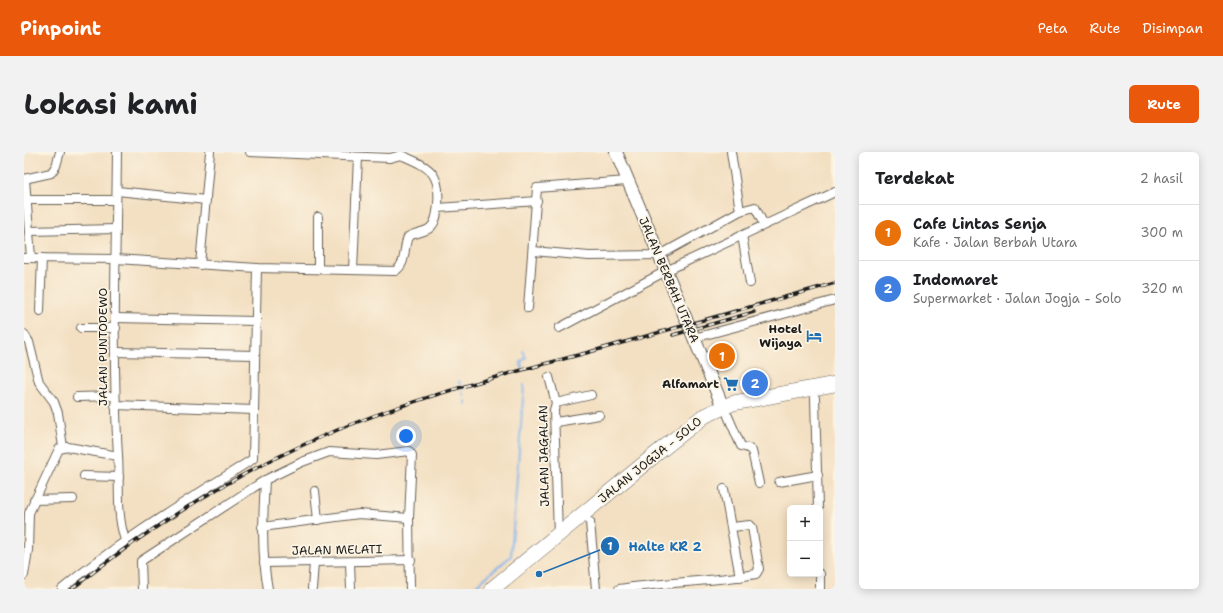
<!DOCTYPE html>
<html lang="id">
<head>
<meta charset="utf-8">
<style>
	:root { --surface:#fff; --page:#f2f2f2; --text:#202124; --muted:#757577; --line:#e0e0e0; --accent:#ea580c }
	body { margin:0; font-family:"Shantell Sans",sans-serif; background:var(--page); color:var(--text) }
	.controls { position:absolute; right:12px; bottom:12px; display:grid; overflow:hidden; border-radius:6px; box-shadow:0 2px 10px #0003 }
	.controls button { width:36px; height:36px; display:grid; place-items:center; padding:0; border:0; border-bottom:1px solid var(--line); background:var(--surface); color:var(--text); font:20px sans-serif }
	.you { position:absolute; left:382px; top:284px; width:14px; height:14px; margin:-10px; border:3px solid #fff; border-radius:50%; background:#1a73e8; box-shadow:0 0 0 6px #1a73e833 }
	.badge { display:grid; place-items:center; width:26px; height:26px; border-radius:50%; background:var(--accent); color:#fff; font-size:13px; font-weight:700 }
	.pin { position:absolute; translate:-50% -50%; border:2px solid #fff; box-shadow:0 1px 4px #0006 }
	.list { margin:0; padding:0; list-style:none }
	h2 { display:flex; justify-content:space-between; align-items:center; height:52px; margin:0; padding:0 16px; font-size:17px }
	h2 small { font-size:13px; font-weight:400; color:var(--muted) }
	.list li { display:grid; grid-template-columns:26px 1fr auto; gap:12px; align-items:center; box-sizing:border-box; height:56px; padding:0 16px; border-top:1px solid var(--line) }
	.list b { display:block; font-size:15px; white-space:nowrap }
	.list p { margin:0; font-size:13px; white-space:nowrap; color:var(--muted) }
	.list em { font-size:13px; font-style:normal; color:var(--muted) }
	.map { position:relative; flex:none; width:811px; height:437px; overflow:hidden; border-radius:6px }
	header { display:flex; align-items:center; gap:24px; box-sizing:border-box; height:56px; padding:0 20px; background:var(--accent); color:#fff }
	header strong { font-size:19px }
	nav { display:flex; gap:22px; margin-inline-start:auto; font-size:14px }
	.intro { display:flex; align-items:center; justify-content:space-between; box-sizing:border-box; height:96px; padding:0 24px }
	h1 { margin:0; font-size:28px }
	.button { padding:10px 18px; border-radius:6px; background:var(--accent); color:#fff; font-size:14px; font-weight:700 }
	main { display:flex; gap:24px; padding:0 24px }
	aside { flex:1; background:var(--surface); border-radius:6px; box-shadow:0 2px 10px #0003 }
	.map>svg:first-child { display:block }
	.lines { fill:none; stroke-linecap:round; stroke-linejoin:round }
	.stream { stroke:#7db3ec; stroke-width:2 }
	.street-casing { stroke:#676056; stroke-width:10 }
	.secondary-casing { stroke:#676056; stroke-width:14 }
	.highway-casing { stroke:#676056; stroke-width:16 }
	.street { stroke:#fff; stroke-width:8 }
	.secondary { stroke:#fff; stroke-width:12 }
	.highway { stroke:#fff; stroke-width:15 }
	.rail-casing { stroke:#1c1c1c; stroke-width:3.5 }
	.rail { stroke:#fcf5e5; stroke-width:2; stroke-dasharray:6; stroke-linecap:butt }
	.labels { text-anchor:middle; stroke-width:3.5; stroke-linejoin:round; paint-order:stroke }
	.street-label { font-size:12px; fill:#1c1c1c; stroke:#fcf5e5 }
	.poi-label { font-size:12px; font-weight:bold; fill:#1c1c1c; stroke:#fcf5e5; text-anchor:end }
	.leader { fill:none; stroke:#1f6fb2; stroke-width:1.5 }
	.callout-dot { fill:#1f6fb2; stroke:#fcf5e5; stroke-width:1.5 }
	.mark-label { font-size:12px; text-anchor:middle; font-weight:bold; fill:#fff }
	.callout-label { font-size:13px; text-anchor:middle; font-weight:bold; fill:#1f6fb2; stroke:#fcf5e5; stroke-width:3.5; stroke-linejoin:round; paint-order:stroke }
</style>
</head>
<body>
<header>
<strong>Pinpoint</strong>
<nav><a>Peta</a><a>Rute</a><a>Disimpan</a></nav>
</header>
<div class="intro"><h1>Lokasi kami</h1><a class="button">Rute</a></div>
<main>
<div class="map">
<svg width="811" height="437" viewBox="0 0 811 437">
	<rect width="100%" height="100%" fill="#fcf5e5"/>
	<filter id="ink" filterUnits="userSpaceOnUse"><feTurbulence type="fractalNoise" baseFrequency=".025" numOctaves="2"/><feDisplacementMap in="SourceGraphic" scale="8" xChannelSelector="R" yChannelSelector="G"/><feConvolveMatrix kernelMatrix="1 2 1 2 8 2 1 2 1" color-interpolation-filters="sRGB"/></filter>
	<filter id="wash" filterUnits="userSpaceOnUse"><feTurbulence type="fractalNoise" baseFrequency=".012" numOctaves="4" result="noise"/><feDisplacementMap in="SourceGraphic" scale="16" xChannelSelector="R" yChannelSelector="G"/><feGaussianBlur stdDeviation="0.9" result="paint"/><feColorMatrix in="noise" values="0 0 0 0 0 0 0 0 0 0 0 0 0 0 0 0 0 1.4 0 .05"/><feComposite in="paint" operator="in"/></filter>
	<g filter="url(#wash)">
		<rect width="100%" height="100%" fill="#f3dfc1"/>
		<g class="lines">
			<g class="stream">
				<path d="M498,216L497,210L502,206L499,199"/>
				<path d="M435,229L436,233"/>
				<path d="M438,237V239"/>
				<path d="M439,242L440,244"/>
				<path d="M441,249V252"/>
				<path d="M448,437L487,404L500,233"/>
			</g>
		</g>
	</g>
	<g filter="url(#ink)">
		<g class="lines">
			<g class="street-casing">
				<g id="street">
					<path d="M93,0C92,101 88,203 94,304C96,333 92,361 101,388"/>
					<path d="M226,0L366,6L377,3"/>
					<path d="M707,0L716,59"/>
					<path d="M0,27L27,21L32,14L36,0"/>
					<path d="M1,27L7,106"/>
					<path d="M93,39L182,48"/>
					<path d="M0,48H92"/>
					<path d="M414,56L513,49"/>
					<path d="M294,65V117"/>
					<path d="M5,79L92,77"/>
					<path d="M718,83L726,131"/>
					<path d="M509,99L565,104L636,103L716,59L731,55L740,73"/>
					<path d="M0,106L92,107L233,116L371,119C383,112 379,96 384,85C391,80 401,81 407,75C413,69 413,60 414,52C417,19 404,15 377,3"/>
					<path d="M176,113L186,0"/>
					<path d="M329,118L334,5"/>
					<path d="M504,156L513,36L603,29"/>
					<path d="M16,159L18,106"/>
					<path d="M92,166L232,169"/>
					<path d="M57,176H92"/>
					<path d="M535,176L642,119L811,40"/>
					<path d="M0,182L5,190L15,230L30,250L34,261L39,295"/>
					<path d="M670,186L811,148"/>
					<path d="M91,200L231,203"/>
					<path d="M525,225L532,251L530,258L534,383"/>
					<path d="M53,245L91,244"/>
					<path d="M791,246L794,356"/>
					<path d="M532,251L567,243"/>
					<path d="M91,253L230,258"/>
					<path d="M704,264L717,294L724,296L728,299L735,331"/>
					<path d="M532,270L575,263"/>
					<path d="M60,324L95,325"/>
					<path d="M241,328C239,365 237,400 244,437"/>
					<path d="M755,330L794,323"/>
					<path d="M700,337L716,425"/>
					<path d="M291,339L294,368"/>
					<path d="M10,348L49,347"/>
					<path d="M566,370L572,437"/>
					<path d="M238,375L335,362L385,366"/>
					<path d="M240,411L387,408"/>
					<path d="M326,411L327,437"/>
					<path d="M796,422V437"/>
					<path d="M0,423L4,398L5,361L35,297L44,295L94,304"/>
					<path d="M38,437C97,388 164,348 229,307L233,116"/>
					<path d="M118,437L117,409L241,328L278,310L305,300L352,303L385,299L388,303L385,366L386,437"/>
					<path d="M288,437L290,411"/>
					<path d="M595,437C641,430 687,430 732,422L735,417L728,375L726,373L708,375"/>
				</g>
			</g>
			<g class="secondary-casing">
				<path id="secondary" d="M592,0L699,255"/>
			</g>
			<g class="highway-casing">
				<path id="highway" d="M468,437L632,302L680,264L709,251L811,232"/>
			</g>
			<use href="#street" class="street"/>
			<use href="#secondary" class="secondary"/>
			<use href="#highway" class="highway"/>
			<g class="rail-casing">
				<g id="rail">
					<path d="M649,183L730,160"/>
					<path d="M48,437C131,370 224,314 323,274C401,243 482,222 562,201C645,178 728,155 811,131"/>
				</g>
			</g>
			<use href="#rail" class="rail"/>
		</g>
	</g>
	<defs>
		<g id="hotel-bare" transform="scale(1.2)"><path d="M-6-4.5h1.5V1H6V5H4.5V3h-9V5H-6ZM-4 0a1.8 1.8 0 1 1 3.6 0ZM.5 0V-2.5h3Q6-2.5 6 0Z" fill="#1f6fb2" stroke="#fcf5e5" stroke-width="2.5" paint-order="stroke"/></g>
		<g id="supermarket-bare" transform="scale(1.2)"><path d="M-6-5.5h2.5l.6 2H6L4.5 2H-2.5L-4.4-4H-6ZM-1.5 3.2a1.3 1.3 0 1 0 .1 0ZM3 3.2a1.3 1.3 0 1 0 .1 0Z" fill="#1f6fb2" stroke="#fcf5e5" stroke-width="2.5" paint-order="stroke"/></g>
	</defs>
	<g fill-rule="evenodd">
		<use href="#hotel-bare" x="790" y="184"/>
		<use href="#supermarket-bare" x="707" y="232"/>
	</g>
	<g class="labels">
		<g class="street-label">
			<text transform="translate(645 128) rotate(67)" y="4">JALAN BERBAH UTARA</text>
			<text transform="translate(79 195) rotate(-90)" y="4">JALAN PUNTODEWO</text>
			<text transform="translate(520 304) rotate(-91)" y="4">JALAN JAGALAN</text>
			<text transform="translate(626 308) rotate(-39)" y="4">JALAN JOGJA - SOLO</text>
			<text transform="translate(313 398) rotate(-1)" y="4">JALAN MELATI</text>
		</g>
		<g class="poi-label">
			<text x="778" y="181">Hotel<tspan x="778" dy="14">Wijaya</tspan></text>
			<text x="695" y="236">Alfamart</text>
		</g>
	</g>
	<path class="leader" d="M515 422L586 394"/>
	<g class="callout-dot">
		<circle cx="515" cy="422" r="4"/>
		<circle cx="586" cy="394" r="10"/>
	</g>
	<g class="mark-label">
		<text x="586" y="398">1</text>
	</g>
	<g class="callout-label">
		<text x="641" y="399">Halte KR 2</text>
	</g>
</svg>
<div class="controls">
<button>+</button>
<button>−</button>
</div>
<div class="you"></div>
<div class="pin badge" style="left:698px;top:204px;background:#e8710a">1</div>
<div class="pin badge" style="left:731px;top:231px;background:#3f7fe0">2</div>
</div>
<aside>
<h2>Terdekat<small>2 hasil</small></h2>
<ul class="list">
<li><span class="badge" style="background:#e8710a">1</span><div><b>Cafe Lintas Senja</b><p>Kafe · Jalan Berbah Utara</p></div><em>300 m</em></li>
<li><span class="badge" style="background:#3f7fe0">2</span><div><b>Indomaret</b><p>Supermarket · Jalan Jogja - Solo</p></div><em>320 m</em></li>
</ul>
</aside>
</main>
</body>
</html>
